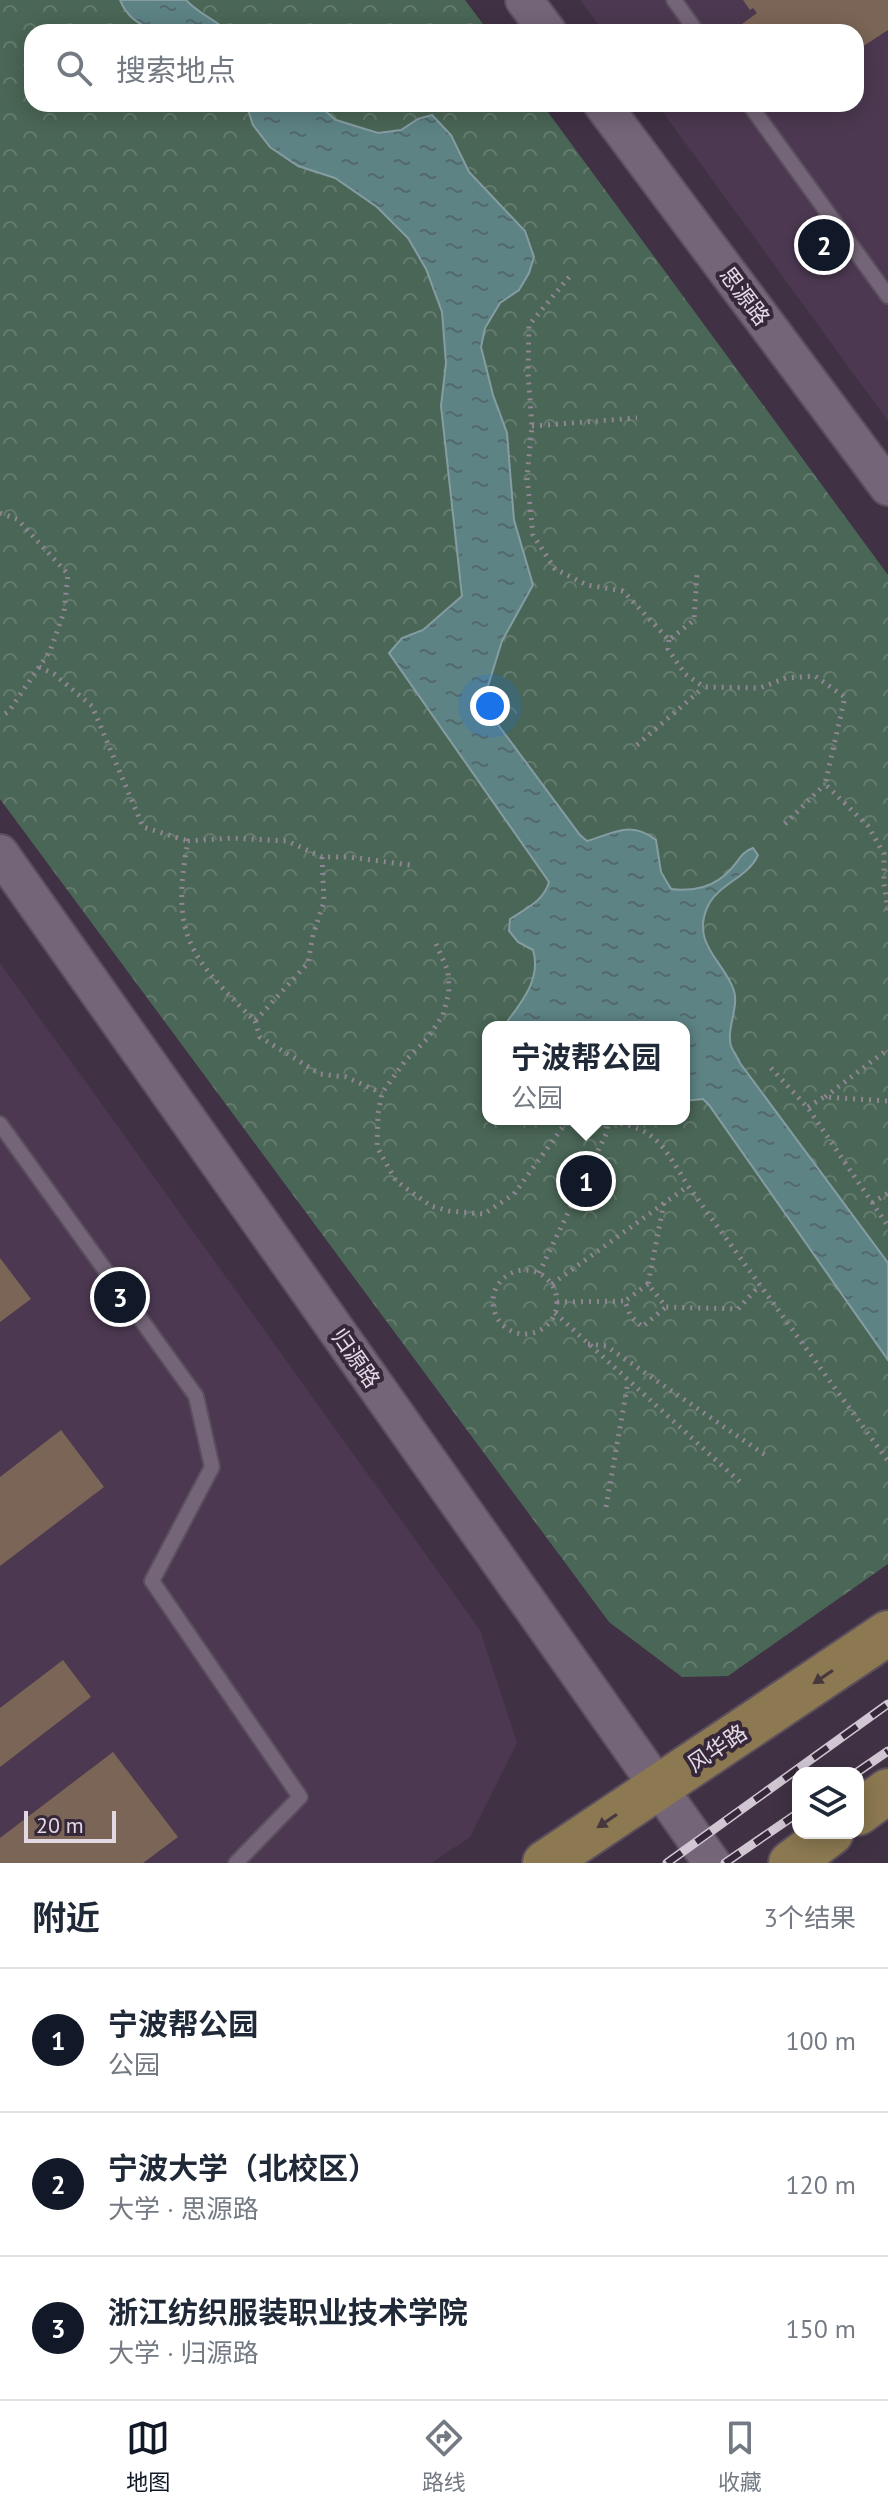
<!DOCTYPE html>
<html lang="zh">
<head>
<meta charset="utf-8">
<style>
	:root { --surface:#fff; --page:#f2f2f3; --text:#1f2937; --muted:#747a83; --line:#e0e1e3; --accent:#111827 }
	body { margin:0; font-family:"PT Sans","Noto Sans SC",sans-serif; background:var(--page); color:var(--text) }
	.controls { position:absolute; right:24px; bottom:24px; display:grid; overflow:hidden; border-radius:16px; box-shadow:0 4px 20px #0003 }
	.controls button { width:72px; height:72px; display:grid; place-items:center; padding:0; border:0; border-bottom:2px solid var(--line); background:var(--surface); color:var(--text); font:40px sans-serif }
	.scale { position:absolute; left:24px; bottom:20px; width:92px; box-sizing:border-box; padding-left:8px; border:4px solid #e2d9e5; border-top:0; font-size:22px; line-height:28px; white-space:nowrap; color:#e2d9e5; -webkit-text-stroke:6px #362839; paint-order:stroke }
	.you { position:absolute; left:490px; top:706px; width:28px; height:28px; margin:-20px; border:6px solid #fff; border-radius:50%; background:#1a73e8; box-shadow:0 0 0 12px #1a73e833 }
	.badge { display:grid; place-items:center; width:52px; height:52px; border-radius:50%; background:var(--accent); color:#fff; font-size:26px; font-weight:700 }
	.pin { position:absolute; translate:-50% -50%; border:4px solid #fff; box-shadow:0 2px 8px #0006 }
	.popup { position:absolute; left:482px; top:1021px; width:208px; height:104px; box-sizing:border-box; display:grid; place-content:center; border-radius:16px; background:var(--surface); filter:drop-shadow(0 2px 6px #0005); font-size:26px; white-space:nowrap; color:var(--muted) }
	.popup b { font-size:30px; color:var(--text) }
	.popup::after { content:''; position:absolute; left:50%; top:100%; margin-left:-16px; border:16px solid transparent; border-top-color:var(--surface) }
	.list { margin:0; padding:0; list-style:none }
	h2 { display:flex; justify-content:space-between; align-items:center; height:104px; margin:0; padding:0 32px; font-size:34px }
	h2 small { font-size:26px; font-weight:400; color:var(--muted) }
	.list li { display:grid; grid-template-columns:52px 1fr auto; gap:24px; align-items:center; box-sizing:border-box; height:144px; padding:0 32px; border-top:2px solid var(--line) }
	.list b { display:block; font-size:30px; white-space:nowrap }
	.list p { margin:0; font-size:26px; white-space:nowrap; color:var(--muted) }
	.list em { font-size:26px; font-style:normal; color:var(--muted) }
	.icon { flex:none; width:44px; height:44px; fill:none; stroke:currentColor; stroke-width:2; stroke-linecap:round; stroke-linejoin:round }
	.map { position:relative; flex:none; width:888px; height:1863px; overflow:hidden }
	.search { position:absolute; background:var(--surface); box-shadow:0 4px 20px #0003; left:24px; right:24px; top:24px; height:88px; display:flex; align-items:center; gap:20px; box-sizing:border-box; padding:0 28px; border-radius:24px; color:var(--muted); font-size:30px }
	.sheet { height:536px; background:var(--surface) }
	nav { display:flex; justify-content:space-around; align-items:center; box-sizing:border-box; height:112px; border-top:2px solid var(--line); background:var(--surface); font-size:22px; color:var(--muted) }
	nav a { display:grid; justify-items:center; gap:4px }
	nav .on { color:var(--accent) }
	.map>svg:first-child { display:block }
	.built { fill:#4c3951 }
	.park { fill:url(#park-crowns); fill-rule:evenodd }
	.water { fill:url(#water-ripples); stroke:#859da2; stroke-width:2 }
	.building { fill:#7b6556 }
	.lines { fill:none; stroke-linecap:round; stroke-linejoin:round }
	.service-casing { stroke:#5b4f5e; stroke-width:18 }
	.tertiary-casing { stroke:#5b4f5e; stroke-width:40 }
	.primary-casing { stroke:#5b4f5e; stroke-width:48 }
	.path { stroke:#918594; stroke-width:5; stroke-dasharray:2 6; stroke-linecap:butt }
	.service { stroke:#746578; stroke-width:14 }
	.tertiary { stroke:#746578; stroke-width:36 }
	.primary { stroke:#8c7951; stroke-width:44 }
	.rail-casing { stroke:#d0c7d3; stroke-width:9 }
	.rail { stroke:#362839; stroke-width:6; stroke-dasharray:18; stroke-linecap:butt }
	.oneway { fill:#47383e }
	.labels { text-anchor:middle; stroke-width:8; stroke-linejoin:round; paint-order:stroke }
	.street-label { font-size:22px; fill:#e2d9e5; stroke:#362839 }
</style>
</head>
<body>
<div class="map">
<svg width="888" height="1863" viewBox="0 0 888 1863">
	<defs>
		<pattern id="park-crowns" width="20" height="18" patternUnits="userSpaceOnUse" patternTransform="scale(2)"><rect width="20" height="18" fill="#4a6656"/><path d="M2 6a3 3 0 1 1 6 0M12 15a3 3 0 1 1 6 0" fill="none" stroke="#647b6e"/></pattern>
		<pattern id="water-ripples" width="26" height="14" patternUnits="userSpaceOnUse" patternTransform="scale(2)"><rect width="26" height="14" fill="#5d8385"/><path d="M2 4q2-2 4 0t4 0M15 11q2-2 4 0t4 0" fill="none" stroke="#53696b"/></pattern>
	</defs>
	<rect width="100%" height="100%" fill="#403244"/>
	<g class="built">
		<path d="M580,0H888V421L657,104H856V32H604Z"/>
		<path d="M0,963L480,1630L517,1743L470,1837L431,1863H0Z"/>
	</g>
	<path class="park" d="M0,0H465L489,32H32V104H542L888,575V1564L728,1676L682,1677L609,1622L0,799ZM488,1027H684V1119H488Z"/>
	<g class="water">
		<path d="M120,0H186C198,13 215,20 229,32C192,32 137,43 120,0Z"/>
		<path d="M246,104H317L336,120L378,133L401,130L418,119L432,115L451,135L469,172L525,231L534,257L529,273L519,290L500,303L485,328L481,347L493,395L507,433L514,520L533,585L502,641L484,699L496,722L580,835L587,841C614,833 631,820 656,840L661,872L671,889C693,892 715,887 730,870C739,861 741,852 753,848L758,855C748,878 717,884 707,908C691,945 726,963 734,991C739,1008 726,1029 731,1046C733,1052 738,1058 740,1063L888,1263V1360L709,1105L703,1099L684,1101V1027H503C520,1004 542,980 533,950L518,942L509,931L510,919C525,909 544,901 549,882L389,653L402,638L423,630L462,596L441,406L446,363L442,312L426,269L408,238L377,207L335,178L298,166L270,147L253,125Z"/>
	</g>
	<g class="building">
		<path d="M743,0H888V30L856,51V32H747L742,24L757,13L753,8L750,10Z"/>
		<path d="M0,1258L31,1299L0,1322Z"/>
		<path d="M61,1430L104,1487L0,1566V1477Z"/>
		<path d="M63,1660L91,1697L0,1767V1708Z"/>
		<path d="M113,1752L178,1837L143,1863H0V1838Z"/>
	</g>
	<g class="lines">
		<g class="service-casing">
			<g id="service">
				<path d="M674,0L697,32"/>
				<path d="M749,104L888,296"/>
				<path d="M0,1124L196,1396L212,1467L152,1581L300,1797L236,1863"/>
			</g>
		</g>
		<g class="tertiary-casing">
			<g id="tertiary">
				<path d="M524,0L548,32"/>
				<path d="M602,104L888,487"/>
				<path d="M0,853L712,1863"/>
			</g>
		</g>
		<g class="primary-casing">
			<g id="primary">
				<path d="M858,1813L888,1791"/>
				<path d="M545,1863L888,1633"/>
				<path d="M791,1863L831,1833"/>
			</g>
		</g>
		<g class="path">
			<path d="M569,277L529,325L528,373L532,426L527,477L533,535L555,569L587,585L623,591L669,640L694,620L697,575"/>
			<path d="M532,426L637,418"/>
			<path d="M0,513L17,519L68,574L64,612L50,651L9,711L0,717"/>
			<path d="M669,640L668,649L685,674L704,687L760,688L786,678L815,676L845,697L825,784L868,826L884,854V884L888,910"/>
			<path d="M39,667L54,674L92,706L143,827L188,841"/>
			<path d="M637,745L704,687"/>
			<path d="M785,824L825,784"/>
			<path d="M322,857L324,902L313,935L308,963L255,1021C190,957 170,936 188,841L232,838L287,841L322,857H348L410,865"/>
			<path d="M436,944L448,971L449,992L443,1015L427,1039L405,1061L382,1093L378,1113L377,1147L396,1181L431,1206L449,1211L484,1214L514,1194L565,1124L586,1119"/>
			<path d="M255,1021L260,1037L320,1074L346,1077L382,1093"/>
			<path d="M771,1068L808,1108L888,1226"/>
			<path d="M825,1097L888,1049"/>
			<path d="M808,1107L824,1097L888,1101"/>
			<path d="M589,1119C652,1126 656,1133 688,1186L888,1461"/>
			<path d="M664,1203L648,1284L666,1307L738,1309L760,1285"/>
			<path d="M872,1203L888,1193"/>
			<circle cx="525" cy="1302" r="32"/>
			<path d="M539,1273L607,1132L608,1121"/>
			<path d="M552,1284L688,1186"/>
			<path d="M648,1284L625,1301L630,1315L642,1327L666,1307"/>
			<path d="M557,1302L625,1301"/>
			<path d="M555,1313L740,1482"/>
			<path d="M588,1344L606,1346L768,1457"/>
			<path d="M606,1507L628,1382"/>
		</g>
		<use href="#service" class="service"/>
		<use href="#tertiary" class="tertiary"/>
		<use href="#primary" class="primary"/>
		<g class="rail-casing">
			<g id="rail">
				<path d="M856,1773L888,1751"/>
				<path d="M667,1863L888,1704"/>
				<path d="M725,1863L798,1813"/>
			</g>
		</g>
		<use href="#rail" class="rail"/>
	</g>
	<defs><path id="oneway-solid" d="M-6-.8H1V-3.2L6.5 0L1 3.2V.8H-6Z" transform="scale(2)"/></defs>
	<g class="oneway">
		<use href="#oneway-solid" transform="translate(823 1677) rotate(146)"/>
		<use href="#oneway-solid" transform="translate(607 1821) rotate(146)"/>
	</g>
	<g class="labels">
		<g class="street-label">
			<text transform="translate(745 296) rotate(53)" y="8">思源路</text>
			<text transform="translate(356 1358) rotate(55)" y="8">归源路</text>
			<text transform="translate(717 1748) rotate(-34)" y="8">风华路</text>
		</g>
	</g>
</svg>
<div class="controls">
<button><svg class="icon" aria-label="layers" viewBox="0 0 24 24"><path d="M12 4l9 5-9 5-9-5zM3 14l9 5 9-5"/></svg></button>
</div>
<div class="scale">20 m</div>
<div class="you"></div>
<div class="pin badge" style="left:586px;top:1181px">1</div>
<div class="popup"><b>宁波帮公园</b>公园</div>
<div class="pin badge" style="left:824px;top:245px">2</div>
<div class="pin badge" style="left:120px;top:1297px">3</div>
<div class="search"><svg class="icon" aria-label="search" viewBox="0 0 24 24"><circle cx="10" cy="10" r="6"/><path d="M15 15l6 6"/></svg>搜索地点</div>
</div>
<section class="sheet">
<h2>附近<small>3个结果</small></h2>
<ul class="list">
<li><span class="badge">1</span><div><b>宁波帮公园</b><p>公园</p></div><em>100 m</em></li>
<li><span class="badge">2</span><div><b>宁波大学（北校区）</b><p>大学 · 思源路</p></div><em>120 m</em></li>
<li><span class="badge">3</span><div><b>浙江纺织服装职业技术学院</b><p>大学 · 归源路</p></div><em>150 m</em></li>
</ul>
</section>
<nav>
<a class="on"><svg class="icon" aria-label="map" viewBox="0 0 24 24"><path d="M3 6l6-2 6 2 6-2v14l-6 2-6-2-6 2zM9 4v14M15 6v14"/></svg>地图</a>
<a><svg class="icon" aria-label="directions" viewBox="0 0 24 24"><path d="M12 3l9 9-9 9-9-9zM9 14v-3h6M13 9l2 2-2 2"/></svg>路线</a>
<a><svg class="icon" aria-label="saved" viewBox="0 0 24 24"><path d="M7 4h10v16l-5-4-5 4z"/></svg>收藏</a>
</nav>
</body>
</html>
